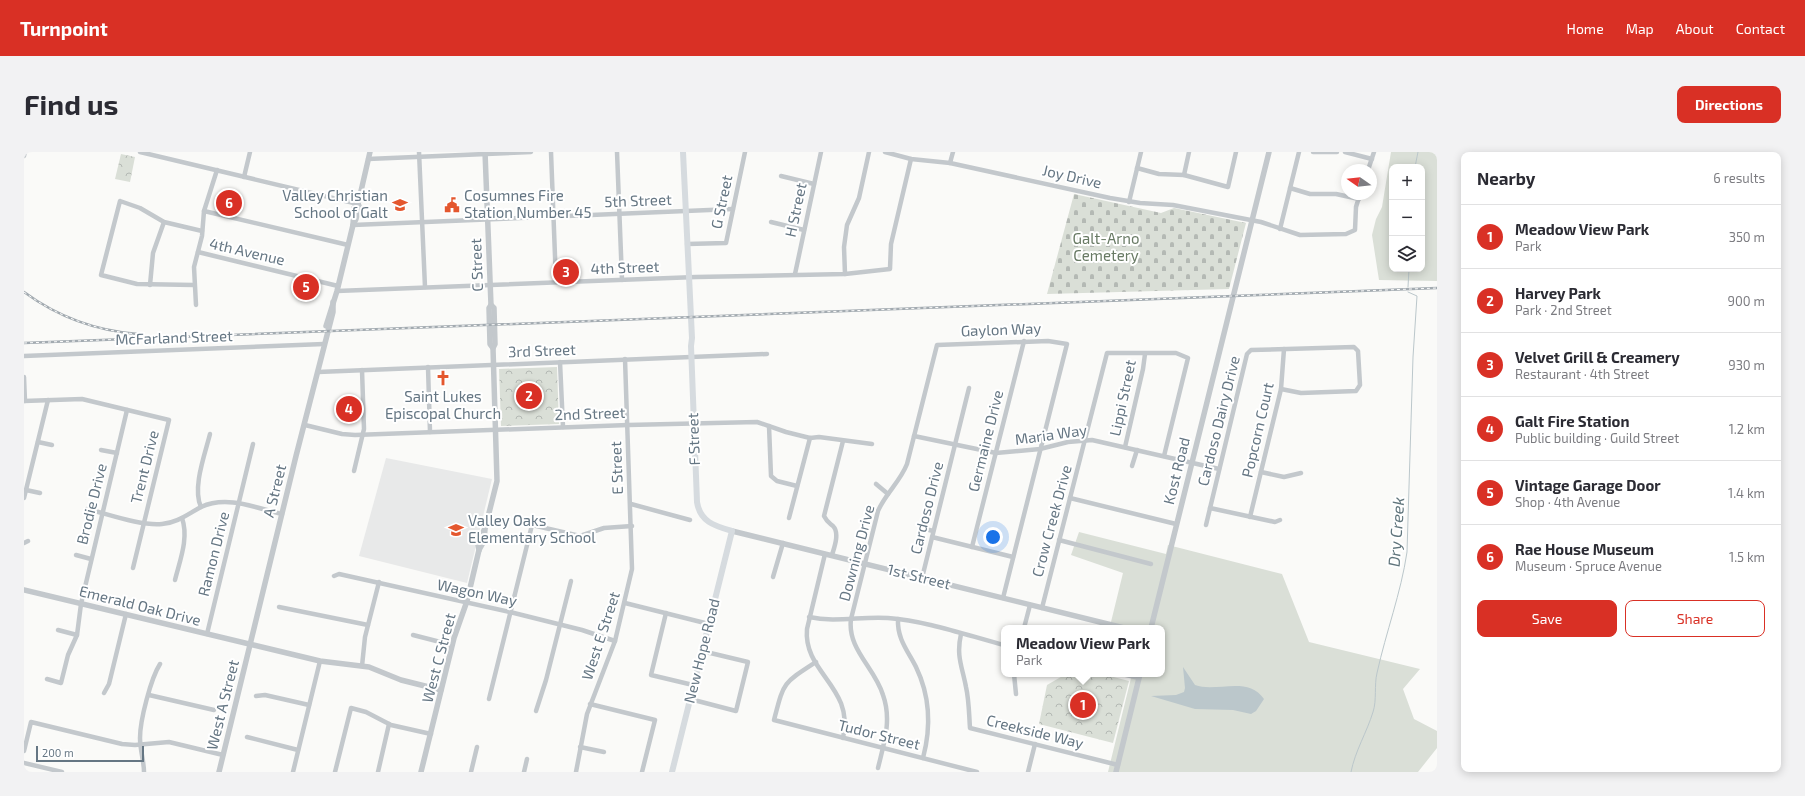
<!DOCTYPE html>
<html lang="en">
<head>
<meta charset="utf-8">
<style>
	:root { --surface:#fff; --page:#f2f2f3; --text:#2b2b33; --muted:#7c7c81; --line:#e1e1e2; --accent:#d93025 }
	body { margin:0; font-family:"Exo 2",sans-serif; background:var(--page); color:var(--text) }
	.controls { position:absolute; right:12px; top:12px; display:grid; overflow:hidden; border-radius:8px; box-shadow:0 2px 10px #0003 }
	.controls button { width:36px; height:36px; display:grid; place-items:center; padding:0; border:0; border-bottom:1px solid var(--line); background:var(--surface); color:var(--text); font:20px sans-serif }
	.compass { position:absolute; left:1317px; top:12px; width:36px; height:36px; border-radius:50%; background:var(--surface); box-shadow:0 2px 10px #0003; rotate:284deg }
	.scale { position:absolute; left:12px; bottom:10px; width:108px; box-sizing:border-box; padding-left:4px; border:2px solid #657683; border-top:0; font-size:11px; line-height:14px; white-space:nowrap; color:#657683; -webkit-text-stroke:3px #fff; paint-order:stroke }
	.you { position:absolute; left:969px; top:385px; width:14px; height:14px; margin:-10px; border:3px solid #fff; border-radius:50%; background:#1a73e8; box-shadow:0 0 0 6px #1a73e833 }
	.badge { display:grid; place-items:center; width:26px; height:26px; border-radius:50%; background:var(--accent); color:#fff; font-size:13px; font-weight:700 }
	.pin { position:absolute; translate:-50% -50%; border:2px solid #fff; box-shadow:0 1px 4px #0006 }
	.popup { position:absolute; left:977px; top:473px; width:164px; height:52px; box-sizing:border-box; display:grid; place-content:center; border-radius:8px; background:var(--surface); filter:drop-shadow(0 1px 3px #0005); font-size:13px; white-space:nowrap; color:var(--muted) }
	.popup b { font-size:15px; color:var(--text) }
	.popup::after { content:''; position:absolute; left:50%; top:100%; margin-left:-8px; border:8px solid transparent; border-top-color:var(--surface) }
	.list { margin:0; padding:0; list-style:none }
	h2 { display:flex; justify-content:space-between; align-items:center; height:52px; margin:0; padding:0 16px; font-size:17px }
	h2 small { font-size:13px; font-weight:400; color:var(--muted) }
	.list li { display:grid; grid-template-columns:26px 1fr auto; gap:12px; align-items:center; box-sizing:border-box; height:64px; padding:0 16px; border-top:1px solid var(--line) }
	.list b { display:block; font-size:15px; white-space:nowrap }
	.list p { margin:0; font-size:13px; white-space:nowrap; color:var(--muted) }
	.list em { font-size:13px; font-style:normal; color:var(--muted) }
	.actions { display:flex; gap:8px; padding:12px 16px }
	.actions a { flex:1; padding:9px 0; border:1px solid var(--accent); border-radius:8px; text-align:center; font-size:14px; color:var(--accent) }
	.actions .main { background:var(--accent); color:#fff }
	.icon { flex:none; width:22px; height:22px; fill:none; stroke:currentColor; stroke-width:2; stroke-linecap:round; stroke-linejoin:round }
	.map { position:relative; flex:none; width:1413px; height:620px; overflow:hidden; border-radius:8px }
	header { display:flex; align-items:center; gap:24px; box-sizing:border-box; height:56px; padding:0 20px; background:var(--accent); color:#fff }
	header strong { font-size:19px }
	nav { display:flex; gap:22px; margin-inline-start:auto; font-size:14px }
	.intro { display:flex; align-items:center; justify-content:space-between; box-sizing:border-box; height:96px; padding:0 24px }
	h1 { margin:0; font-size:28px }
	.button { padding:10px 18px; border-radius:8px; background:var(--accent); color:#fff; font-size:14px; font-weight:700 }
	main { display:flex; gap:24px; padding:0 24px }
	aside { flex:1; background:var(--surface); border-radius:8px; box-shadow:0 2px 10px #0003 }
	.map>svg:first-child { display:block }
	.built { fill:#e8e9e9 }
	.green { fill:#dadfd7; fill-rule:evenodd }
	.cemetery { fill:url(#cemetery-stones) }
	.park { fill:url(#park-crowns) }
	.water { fill:#bbc7cb }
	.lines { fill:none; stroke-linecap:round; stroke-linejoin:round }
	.stream { stroke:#bbc7cb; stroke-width:1 }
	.minor { stroke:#c3c8cc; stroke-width:4.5 }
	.tertiary { stroke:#c3c8cc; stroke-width:5.5 }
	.secondary { stroke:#d6dbdf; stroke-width:6 }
	.rail-casing { stroke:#a2aab0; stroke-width:2.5 }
	.rail { stroke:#fff; stroke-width:1; stroke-dasharray:3; stroke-linecap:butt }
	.labels { text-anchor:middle; stroke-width:4; stroke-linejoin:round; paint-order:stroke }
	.street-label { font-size:15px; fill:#657683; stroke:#fff }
	.poi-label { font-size:15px; fill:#657683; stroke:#fff; text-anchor:start }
	.park-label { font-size:15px; fill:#687a64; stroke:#fff }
	.water-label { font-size:16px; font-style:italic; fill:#60757c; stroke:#fff }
</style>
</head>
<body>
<header>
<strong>Turnpoint</strong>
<nav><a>Home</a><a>Map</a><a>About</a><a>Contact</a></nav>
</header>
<div class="intro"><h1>Find us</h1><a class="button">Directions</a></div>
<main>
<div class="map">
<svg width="1413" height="620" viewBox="0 0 1413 620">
	<defs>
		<pattern id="cemetery-stones" width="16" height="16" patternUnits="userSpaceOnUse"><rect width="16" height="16" fill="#dadfd7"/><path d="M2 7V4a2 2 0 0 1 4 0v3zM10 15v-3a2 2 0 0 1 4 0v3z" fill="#b4b9b4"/></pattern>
		<pattern id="park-crowns" width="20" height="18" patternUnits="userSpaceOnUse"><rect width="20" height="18" fill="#dadfd7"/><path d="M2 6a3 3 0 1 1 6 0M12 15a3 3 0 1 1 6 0" fill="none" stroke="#b4b9b4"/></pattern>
	</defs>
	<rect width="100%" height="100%" fill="#fafaf8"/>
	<path class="built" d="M362,306L468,327L443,431L335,404Z"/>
	<g class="green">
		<path d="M1367,0H1413V129L1355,128L1348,83L1352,67L1358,55ZM1368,15H1398V117H1368Z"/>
		<path d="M1055,380L1142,402L1144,393L1258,422L1285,490L1396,517L1379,537L1390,567L1413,579V596L1394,620H1084L1108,522H1138V476H1096L1086,474L1099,421L1047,403Z"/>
	</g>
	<path class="cemetery" d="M1050,42L1137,61L1150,56L1222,71L1205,137L1023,142Z"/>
	<g class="park">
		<path d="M97,2L111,5L106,30L91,27Z"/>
		<path d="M533,215L535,272L477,274L475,217Z"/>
		<path d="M1042,522H1078L1105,529L1089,591L1015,572L1023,533Z"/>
	</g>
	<path class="water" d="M1159,515L1171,533C1192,541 1224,523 1240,547L1232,559L1227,562L1209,558L1171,557L1127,544L1152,543L1160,540L1161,536Z"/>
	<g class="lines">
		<g class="stream">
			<path d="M1391,15L1394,0"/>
			<path d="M1384,135L1385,117"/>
			<path d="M1327,620C1331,599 1343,580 1349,560C1353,548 1350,533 1353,521C1362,480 1377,441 1383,400L1389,205L1393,144L1384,140"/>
		</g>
		<g class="minor">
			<path d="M116,0L334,52"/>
			<path d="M395,0L401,135"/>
			<path d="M527,0L532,130"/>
			<path d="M593,0L598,128"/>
			<path d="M861,0L887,7L926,11L1086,46L1116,51L1149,53L1237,70L1276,83L1322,82L1331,78L1332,55L1336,42"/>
			<path d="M1289,0H1313"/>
			<path d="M1321,0L1348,7"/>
			<path d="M0,4L1,0"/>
			<path d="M344,7L507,0"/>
			<path d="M926,11L929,0"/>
			<path d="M1113,16L1135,22L1160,23L1204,35L1212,0"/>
			<path d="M1344,18L1350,0"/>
			<path d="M1160,23L1165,0"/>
			<path d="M757,24L790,32"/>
			<path d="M220,25L226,0"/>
			<path d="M1266,36L1286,42H1312L1335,47"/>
			<path d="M1105,50L1117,0"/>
			<path d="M180,59L324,93"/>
			<path d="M747,70L780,78"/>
			<path d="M329,73L709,57"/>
			<path d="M1256,77L1275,0"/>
			<path d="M663,92L702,91L721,0"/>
			<path d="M174,100L314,134"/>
			<path d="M771,122L797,0"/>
			<path d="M821,122L866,117L867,92L887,7"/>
			<path d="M126,133L129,101L140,70"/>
			<path d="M170,133L113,132L77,123L96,49L116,56L140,70L178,79"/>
			<path d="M313,139L672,125L821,122L820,95L823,73L835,46L845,0"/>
			<path d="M172,153L170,115L178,84L180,59L193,18"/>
			<path d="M0,204L300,192"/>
			<path d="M536,210L539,275"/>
			<path d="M404,215L406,280"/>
			<path d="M294,220L743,202"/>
			<path d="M0,225L1,249"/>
			<path d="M0,249L58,247L145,268L109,416"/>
			<path d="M281,273L318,282L331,283L604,273L733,270L762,280L786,286L795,285L848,292"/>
			<path d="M745,274L747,324L753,329L773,334"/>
			<path d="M890,284L972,301L1016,297L1044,290L1068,288L1195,317"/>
			<path d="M14,290L28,293"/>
			<path d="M1101,295L1119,217L1121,202"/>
			<path d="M77,298L93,301"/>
			<path d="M1108,314L1113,298"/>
			<path d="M330,319L340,277L338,218"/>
			<path d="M1237,320L1260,325L1277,321"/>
			<path d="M852,332L864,342"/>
			<path d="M2,338L16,341"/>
			<path d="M0,346L24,248"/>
			<path d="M1046,346L1152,372"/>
			<path d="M607,352L666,368"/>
			<path d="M177,355C168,336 181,302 186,282"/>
			<path d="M1186,356L1251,370L1256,368"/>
			<path d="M63,357C84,362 116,374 138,372C153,371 164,362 177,355C203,343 232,356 258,362"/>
			<path d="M1226,365L1257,237L1260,197"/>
			<path d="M765,366L786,286"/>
			<path d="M1182,373L1223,202L1227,198L1330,195L1334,199L1336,233L1332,239L1277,241L1257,237"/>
			<path d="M898,376L909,379"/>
			<path d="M908,385L989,405"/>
			<path d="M1035,388L1127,412"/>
			<path d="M0,391L4,389"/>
			<path d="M948,395L1000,189"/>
			<path d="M801,402L783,477C779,521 831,535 819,586"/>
			<path d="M52,403L67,407"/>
			<path d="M808,403C810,396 816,381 809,374C804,370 803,370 800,364L819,289"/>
			<path d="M310,424L315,422L486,460L558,478L591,489"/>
			<path d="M749,425L759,391"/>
			<path d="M898,426L945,236"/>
			<path d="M151,428C156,408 165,386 158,366"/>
			<path d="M601,451L685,472"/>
			<path d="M255,455L344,473"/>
			<path d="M1018,456L1083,201H1152L1164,206L1140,304"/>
			<path d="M642,461L627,523L669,533"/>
			<path d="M785,465C812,471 837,464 864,466C903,469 942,483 980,493"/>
			<path d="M874,467C873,487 884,499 892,515C906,544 907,576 899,606"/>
			<path d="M1000,476L1006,453"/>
			<path d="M34,478L53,483"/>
			<path d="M183,482L229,292"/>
			<path d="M937,482C932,504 938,514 942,535C945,548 945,562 946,576L1094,613"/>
			<path d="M389,483L428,493"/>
			<path d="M792,510C758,532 760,530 750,568L953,620"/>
			<path d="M338,514L341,485L355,430"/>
			<path d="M990,522L992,542"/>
			<path d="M1098,522L1115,526"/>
			<path d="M23,527L37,531L44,503L53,483L57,452L103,258"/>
			<path d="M80,541L85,532L102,462"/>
			<path d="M125,543L190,558"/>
			<path d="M232,544L241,543L285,553"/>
			<path d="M465,547L508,373L556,384L580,376L608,374"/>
			<path d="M666,547L712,559L724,510L678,499"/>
			<path d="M566,552L631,568L618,620"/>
			<path d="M512,559L522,528L547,429"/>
			<path d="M223,585L274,598"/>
			<path d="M556,595L580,600"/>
			<path d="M0,599L7,570L98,592L111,593L145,590L199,603"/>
			<path d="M0,611L38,620"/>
			<path d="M854,616C860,591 868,568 859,543C851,516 823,497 827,467L854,359C861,342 876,330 883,312L913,193L1024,189L1043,192L979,446"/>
			<path d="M120,620C120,609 116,598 116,586C116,568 127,526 136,512"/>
			<path d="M269,620L296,509"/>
			<path d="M311,620L327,556L342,560L367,573L407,582"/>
			<path d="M354,620L365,572"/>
			<path d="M447,620L453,595"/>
			<path d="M500,620L503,607"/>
			<path d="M552,620L563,562L591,489L608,417L601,207"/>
			<path d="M1004,620L1011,592"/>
		</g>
		<g class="tertiary">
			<path d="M329,73L332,67L335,54L334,52L346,0"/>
			<path d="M467,153L470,156L471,192L469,196"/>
			<path d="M302,174L313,139L329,73L330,56L334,52"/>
			<path d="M708,379L1100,476"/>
			<path d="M455,398L454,393L460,378"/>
			<path d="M0,438L296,509L345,515L377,528L417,538"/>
			<path d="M1127,476L1245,0"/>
			<path d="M195,620L272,304L309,160V150"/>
			<path d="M397,620L430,486L443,449L455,398L460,389L461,377L473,329L469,196L466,192L465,156L467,153L461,0"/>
			<path d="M1092,620L1116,522"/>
		</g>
		<path class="secondary" d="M648,620L708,379C691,374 676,370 673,350L667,194L668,186L659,0"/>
		<g class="rail-casing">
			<g id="rail">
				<path d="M0,140C34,165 73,179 114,182"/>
				<path d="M0,191L1413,136"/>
			</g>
		</g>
		<use href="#rail" class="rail"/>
	</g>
	<defs>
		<g id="school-bare" transform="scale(1.2)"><path d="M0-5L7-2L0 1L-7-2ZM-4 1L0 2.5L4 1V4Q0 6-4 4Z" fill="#e4572e" stroke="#fff" stroke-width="2.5" paint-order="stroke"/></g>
		<g id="civic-bare" transform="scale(1.2)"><path d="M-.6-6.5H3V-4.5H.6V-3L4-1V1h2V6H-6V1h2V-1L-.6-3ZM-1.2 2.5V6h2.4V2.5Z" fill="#e4572e" stroke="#fff" stroke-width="2.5" paint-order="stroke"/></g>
		<g id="church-bare" transform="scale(1.2)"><path d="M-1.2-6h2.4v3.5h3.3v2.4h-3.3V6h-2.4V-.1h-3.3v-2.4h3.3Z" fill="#e4572e" stroke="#fff" stroke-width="2.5" paint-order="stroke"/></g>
	</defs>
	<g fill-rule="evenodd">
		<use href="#school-bare" x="376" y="53"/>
		<use href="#civic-bare" x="428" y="53"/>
		<use href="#church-bare" x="419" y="226"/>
		<use href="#school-bare" x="432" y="378"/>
	</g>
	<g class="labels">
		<g class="street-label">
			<text transform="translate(1048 25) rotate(13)" y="5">Joy Drive</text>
			<text transform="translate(614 49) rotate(-2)" y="5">5th Street</text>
			<text transform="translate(698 50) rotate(-78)" y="5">G Street</text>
			<text transform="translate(772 58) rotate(-78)" y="5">H Street</text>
			<text transform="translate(223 100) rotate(13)" y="5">4th Avenue</text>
			<text transform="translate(453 113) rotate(-92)" y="5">C Street</text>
			<text transform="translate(601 116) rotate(-2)" y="5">4th Street</text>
			<text transform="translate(977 178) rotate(-2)" y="5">Gaylon Way</text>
			<text transform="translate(150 186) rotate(-2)" y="5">McFarland Street</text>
			<text transform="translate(518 199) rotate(-2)" y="5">3rd Street</text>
			<text transform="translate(1099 246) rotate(-78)" y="5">Lippi Street</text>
			<text transform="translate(566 262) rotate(-2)" y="5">2nd Street</text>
			<text transform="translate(1195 269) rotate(-76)" y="5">Cardoso Dairy Drive</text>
			<text transform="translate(1234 278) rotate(-77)" y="5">Popcorn Court</text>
			<text transform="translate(1027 283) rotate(-8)" y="5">Maria Way</text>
			<text transform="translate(670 287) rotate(-92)" y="5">F Street</text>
			<text transform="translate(962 289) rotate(-76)" y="5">Germaine Drive</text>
			<text transform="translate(121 315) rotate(-76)" y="5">Trent Drive</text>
			<text transform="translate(593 316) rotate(-92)" y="5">E Street</text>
			<text transform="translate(1153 319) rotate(-76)" y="5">Kost Road</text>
			<text transform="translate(251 339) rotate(-76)" y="5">A Street</text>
			<text transform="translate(68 352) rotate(-76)" y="5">Brodie Drive</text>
			<text transform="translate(903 356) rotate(-76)" y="5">Cardoso Drive</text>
			<text transform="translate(1028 369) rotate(-75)" y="5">Crow Creek Drive</text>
			<text transform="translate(833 401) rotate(-75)" y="5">Downing Drive</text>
			<text transform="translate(190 402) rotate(-76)" y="5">Ramon Drive</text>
			<text transform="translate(895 425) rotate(14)" y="5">1st Street</text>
			<text transform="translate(453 441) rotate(12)" y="5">Wagon Way</text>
			<text transform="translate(116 454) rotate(14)" y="5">Emerald Oak Drive</text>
			<text transform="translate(577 484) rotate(-72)" y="5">West E Street</text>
			<text transform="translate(678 499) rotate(-76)" y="5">New Hope Road</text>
			<text transform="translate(415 506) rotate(-75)" y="5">West C Street</text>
			<text transform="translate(199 553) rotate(-76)" y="5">West A Street</text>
			<text transform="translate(1011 580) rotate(14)" y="5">Creekside Way</text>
			<text transform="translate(855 583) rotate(14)" y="5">Tudor Street</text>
		</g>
		<g class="poi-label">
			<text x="364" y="49" text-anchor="end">Valley Christian<tspan x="364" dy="17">School of Galt</tspan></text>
			<text x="440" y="49">Cosumnes Fire<tspan x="440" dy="17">Station Number 45</tspan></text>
			<text x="419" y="250" text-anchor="middle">Saint Lukes<tspan x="419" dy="17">Episcopal Church</tspan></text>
			<text x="444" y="374">Valley Oaks<tspan x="444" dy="17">Elementary School</tspan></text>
		</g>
		<g class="park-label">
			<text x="1082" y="92">Galt-Arno<tspan x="1082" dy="17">Cemetery</tspan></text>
		</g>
		<g class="water-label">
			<text transform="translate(1372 380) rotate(-86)" y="6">Dry Creek</text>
		</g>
	</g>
</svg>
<div class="controls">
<button>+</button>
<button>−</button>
<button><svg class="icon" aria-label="layers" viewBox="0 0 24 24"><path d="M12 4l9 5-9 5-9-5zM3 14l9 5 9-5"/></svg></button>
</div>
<svg class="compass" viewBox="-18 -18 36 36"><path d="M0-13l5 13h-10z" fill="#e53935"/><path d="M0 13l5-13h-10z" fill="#7c7c81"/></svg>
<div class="scale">200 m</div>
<div class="you"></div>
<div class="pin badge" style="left:1059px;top:553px">1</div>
<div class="popup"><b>Meadow View Park</b>Park</div>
<div class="pin badge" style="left:505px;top:244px">2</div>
<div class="pin badge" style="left:542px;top:120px">3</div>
<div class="pin badge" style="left:325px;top:257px">4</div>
<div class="pin badge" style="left:282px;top:135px">5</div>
<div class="pin badge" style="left:205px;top:51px">6</div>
</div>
<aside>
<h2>Nearby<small>6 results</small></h2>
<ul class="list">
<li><span class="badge">1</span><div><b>Meadow View Park</b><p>Park</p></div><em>350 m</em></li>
<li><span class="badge">2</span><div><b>Harvey Park</b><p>Park · 2nd Street</p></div><em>900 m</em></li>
<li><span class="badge">3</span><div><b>Velvet Grill &amp; Creamery</b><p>Restaurant · 4th Street</p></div><em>930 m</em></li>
<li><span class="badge">4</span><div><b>Galt Fire Station</b><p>Public building · Guild Street</p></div><em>1.2 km</em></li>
<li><span class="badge">5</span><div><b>Vintage Garage Door</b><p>Shop · 4th Avenue</p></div><em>1.4 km</em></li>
<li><span class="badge">6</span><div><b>Rae House Museum</b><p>Museum · Spruce Avenue</p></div><em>1.5 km</em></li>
</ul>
<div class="actions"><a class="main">Save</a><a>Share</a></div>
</aside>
</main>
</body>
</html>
